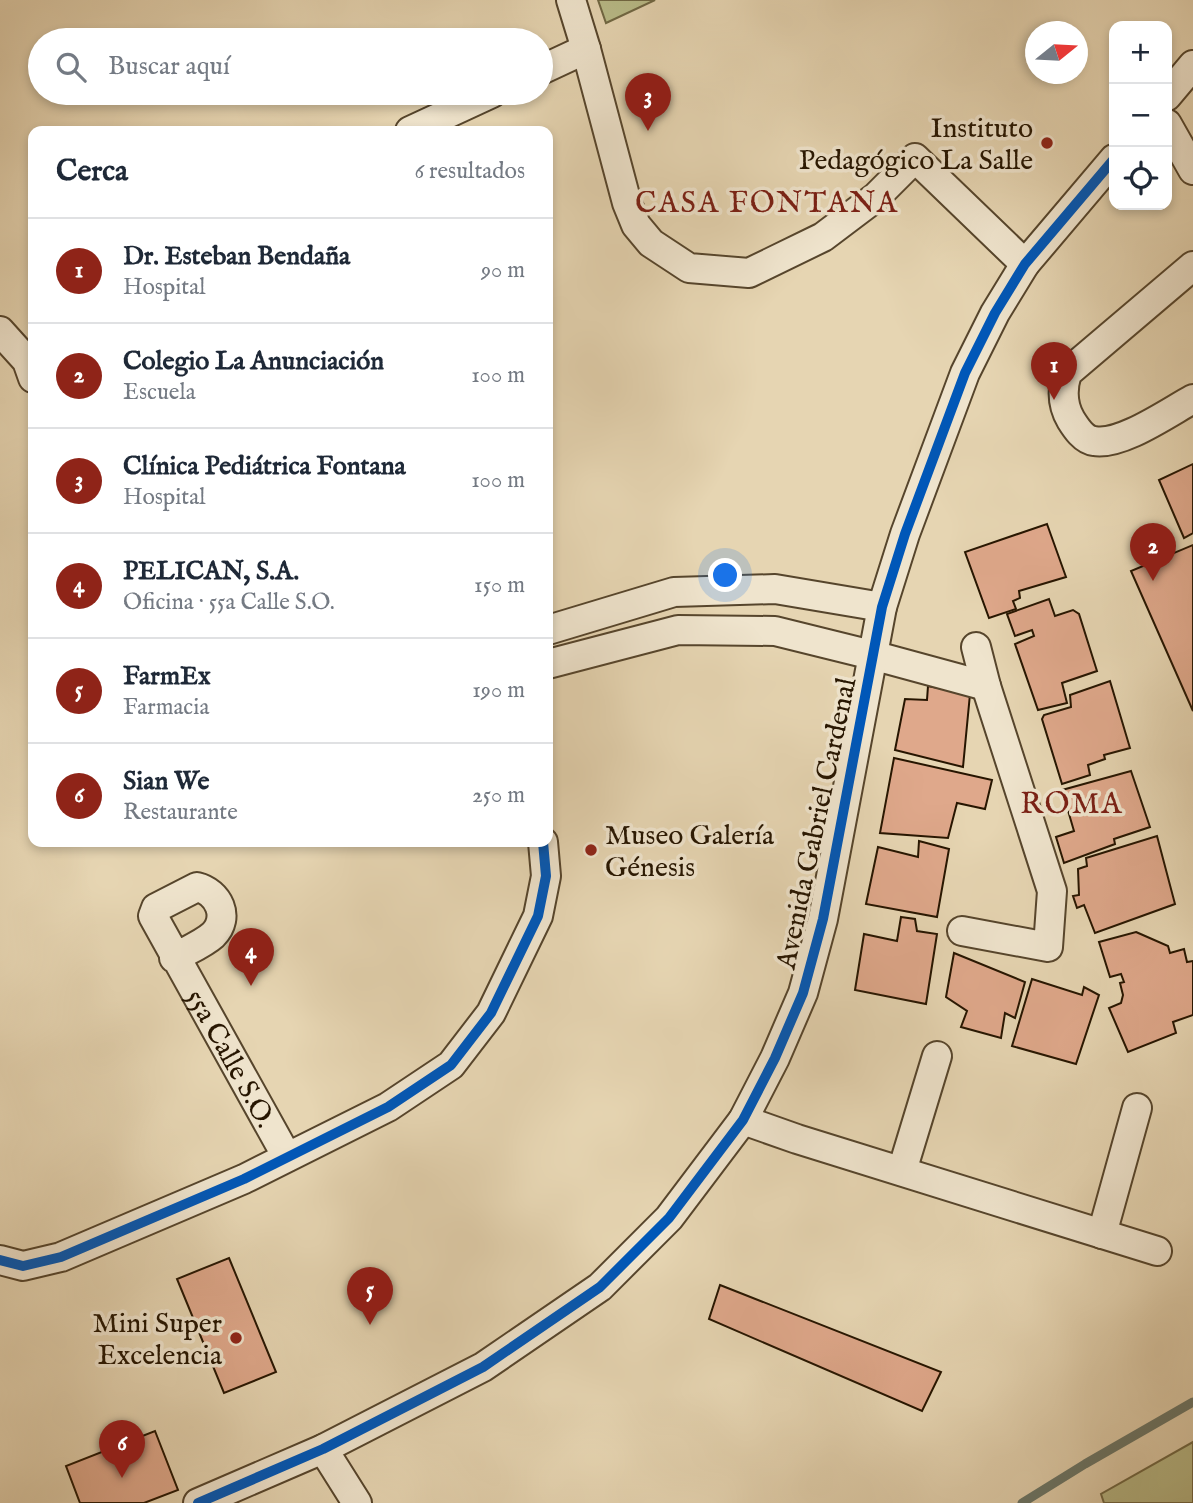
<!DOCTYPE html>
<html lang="es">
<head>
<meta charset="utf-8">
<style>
	:root { --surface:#fff; --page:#f2f2f3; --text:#1f2937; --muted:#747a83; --line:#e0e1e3; --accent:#8f2418 }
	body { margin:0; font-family:"IM FELL English",serif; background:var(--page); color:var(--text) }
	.controls { position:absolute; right:21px; top:21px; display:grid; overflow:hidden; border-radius:14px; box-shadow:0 4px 10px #0003 }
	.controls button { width:63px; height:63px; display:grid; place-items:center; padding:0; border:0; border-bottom:2px solid var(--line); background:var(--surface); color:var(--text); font:35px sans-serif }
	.compass { position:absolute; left:1025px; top:21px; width:63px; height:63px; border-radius:50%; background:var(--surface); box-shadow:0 4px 10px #0003; rotate:72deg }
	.you { position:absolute; left:726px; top:576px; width:24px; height:24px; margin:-18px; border:5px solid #fff; border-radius:50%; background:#1a73e8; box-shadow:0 0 0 10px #1a73e833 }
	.badge { display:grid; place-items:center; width:46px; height:46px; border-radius:50%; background:var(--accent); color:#fff; font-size:23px; font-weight:700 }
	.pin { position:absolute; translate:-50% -58px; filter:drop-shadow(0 2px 4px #0008) }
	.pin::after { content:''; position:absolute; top:37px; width:24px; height:21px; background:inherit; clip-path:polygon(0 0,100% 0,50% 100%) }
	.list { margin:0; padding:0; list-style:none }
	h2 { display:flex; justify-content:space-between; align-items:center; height:91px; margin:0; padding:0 28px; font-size:30px }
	h2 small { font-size:23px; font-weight:400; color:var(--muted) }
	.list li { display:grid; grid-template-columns:46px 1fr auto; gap:21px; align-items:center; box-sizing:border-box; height:105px; padding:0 28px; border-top:2px solid var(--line) }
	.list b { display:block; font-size:26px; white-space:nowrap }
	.list p { margin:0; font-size:23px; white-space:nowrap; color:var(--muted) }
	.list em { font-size:23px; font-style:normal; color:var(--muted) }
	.icon { flex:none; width:38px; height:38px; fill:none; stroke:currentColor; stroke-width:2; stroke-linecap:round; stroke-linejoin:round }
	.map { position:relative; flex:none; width:1193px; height:1503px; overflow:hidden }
	.search { position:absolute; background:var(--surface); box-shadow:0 4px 10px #0003; left:28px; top:28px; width:525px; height:77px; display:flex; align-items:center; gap:18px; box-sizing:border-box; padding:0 24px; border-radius:38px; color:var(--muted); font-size:26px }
	.panel { position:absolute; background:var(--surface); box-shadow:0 4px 10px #0003; left:28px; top:126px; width:525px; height:721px; border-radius:14px }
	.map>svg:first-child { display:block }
	.green { fill:#b9bc89; stroke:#706844; stroke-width:2 }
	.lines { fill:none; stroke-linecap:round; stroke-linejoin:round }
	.stream { stroke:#6a776a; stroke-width:9 }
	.building { fill:#dfa88b; stroke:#261500; stroke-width:2 }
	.minor-casing { stroke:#56452c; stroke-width:32 }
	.minor { stroke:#efe4cd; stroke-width:28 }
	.cycleway-casing { stroke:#efe4cd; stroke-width:15 }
	.cycleway { stroke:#0057b8; stroke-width:10 }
	.poi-dot { fill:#8f2418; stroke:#efe4cd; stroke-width:2.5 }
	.labels { text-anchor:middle; stroke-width:7; stroke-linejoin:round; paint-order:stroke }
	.poi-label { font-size:28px; fill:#261500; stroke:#efe4cd; text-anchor:end }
	.street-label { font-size:28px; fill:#261500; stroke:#efe4cd }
	.neighbourhood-label { font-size:30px; letter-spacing:2px; fill:#7a1f14; stroke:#efe4cd }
</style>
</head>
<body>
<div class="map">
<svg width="1193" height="1503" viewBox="0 0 1193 1503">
	<rect width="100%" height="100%" fill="#e6d5b2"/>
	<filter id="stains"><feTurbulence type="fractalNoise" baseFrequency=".00286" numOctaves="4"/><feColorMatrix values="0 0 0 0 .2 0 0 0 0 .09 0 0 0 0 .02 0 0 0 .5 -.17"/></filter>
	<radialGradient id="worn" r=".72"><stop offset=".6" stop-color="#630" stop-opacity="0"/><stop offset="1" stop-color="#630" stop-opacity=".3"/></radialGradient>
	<g class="green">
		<path d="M598,0H655L606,23Z"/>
		<path d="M1193,1442V1503H1104L1101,1494Z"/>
	</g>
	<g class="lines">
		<path class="stream" d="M1022,1503L1085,1464L1193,1402"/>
	</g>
	<g class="building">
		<path d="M1193,464V533L1184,538L1159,480Z"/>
		<path d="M1047,524L1066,577L1019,591L1020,598L1013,601L1016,609L989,618L965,552Z"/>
		<path d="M1193,545V711L1131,571Z"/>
		<path d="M1049,599L1055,616L1073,610L1079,614L1097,671L1062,683L1067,703L1038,710L1015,644L1034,636L1032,630L1015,636L1007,614Z"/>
		<path d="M1110,681L1130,748L1104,755L1105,759L1088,765L1090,775L1062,784L1042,719L1044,715L1071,707L1070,695Z"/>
		<path d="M928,686L970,694L963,767L895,750L905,699L927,700Z"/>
		<path d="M894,758L992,780L985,809L957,803L948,838L880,833Z"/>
		<path d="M1131,771L1150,827L1114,839L1115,844L1064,863L1056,837L1074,831L1062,790Z"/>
		<path d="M1157,836L1175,904L1095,933L1084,905L1077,908L1073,896L1079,895L1078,869L1087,866L1086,858Z"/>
		<path d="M919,841L949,849L937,917L866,904L878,847L918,857Z"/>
		<path d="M901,917L915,919L917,931L937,934L926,1004L855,990L864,934L897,941Z"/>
		<path d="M1136,932L1168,946L1170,953L1184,949L1187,962L1193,961V1015L1173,1022L1176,1033L1128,1052L1109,1008L1121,1003L1123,995L1120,983L1124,982L1121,974L1110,977L1099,942Z"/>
		<path d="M954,953L1025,982L1015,1018L1005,1013L1001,1038L961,1027L967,1011L946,997Z"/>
		<path d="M1032,979L1082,995L1084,987L1099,995L1076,1064L1012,1046Z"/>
		<path d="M229,1258L276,1372L224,1393L177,1279Z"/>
		<path d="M720,1285L941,1372L922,1411L709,1319Z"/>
		<path d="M155,1431L178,1490L144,1503H80L66,1466Z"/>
	</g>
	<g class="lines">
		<g class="minor-casing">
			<g id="minor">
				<path d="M586,49L627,203L636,225L651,243L689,268L749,273L823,237L876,197L915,158L1025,264"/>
				<path d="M541,70L586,49L571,0"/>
				<path d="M1167,96L1193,65"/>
				<path d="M1167,124L1193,170"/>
				<path d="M410,131L492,93"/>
				<path d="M1193,266L1067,373C1062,389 1062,405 1071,420C1076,428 1084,440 1094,441C1121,446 1169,412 1193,399"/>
				<path d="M0,331L27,361L33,378"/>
				<path d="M548,630L674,592L775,589L882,607"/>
				<path d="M548,664L678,630L775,631L872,655L986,686"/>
				<path d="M962,931L1048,947L1052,891L986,686L976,647"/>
				<path id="s1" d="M174,958C186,951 203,944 213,935C231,917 218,892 197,887L156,908L153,916L287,1157"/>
				<path d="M743,1120L797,1139L1157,1251"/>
				<path d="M902,1171L937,1056"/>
				<path d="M1102,1234L1137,1108"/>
				<path d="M0,1260L23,1266L61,1257L244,1179L388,1107L451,1065L491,1013L538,916L546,876L543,842"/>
				<path d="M323,1449L357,1503"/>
				<path d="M198,1503L323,1449L483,1367L600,1287L669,1218L743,1120L775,1058L803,993L823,919L882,607L905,534L965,373L995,313L1025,264L1114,159"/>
			</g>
		</g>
		<use href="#minor" class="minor"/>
		<g class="cycleway-casing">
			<g id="cycleway">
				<path d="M0,1260L23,1266L61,1257L244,1179L388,1107L451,1065L491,1013L538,916L546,876L543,842"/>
				<path d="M198,1503L323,1449L483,1367L600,1287L669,1218L743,1120L775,1058L803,993L823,919L882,607L905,534L965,373L995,313L1025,264L1114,159"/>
			</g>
		</g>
		<use href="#cycleway" class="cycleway"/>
	</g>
	<g class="poi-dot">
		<circle cx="1047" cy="143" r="7"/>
		<circle cx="591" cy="850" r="7"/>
		<circle cx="236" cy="1338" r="7"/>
	</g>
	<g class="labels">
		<g class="poi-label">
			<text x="1033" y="137">Instituto<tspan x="1033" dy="32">Pedagógico La Salle</tspan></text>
			<text x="605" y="844" text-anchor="start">Museo Galería<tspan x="605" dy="32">Génesis</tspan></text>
			<text x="222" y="1332">Mini Super<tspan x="222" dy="32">Excelencia</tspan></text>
		</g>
		<g class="street-label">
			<text transform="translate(815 823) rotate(-78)" y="10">Avenida Gabriel Cardenal</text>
			<text dy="10" stroke="none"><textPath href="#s1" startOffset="324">55a Calle S.O.</textPath></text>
		</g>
		<g class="neighbourhood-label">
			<text x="767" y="212">CASA FONTANA</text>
			<text x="1072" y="813">ROMA</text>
		</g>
	</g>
	<rect width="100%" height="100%" filter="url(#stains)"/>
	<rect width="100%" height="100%" fill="url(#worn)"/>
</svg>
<div class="controls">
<button>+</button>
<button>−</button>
<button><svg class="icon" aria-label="locate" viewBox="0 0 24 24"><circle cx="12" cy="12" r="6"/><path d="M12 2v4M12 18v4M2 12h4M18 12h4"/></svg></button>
</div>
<svg class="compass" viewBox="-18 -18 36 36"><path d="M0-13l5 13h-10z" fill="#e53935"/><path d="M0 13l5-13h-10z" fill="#747a83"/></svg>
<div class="you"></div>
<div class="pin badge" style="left:1054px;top:400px">1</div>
<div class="pin badge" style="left:1153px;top:581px">2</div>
<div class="pin badge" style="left:648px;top:131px">3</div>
<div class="pin badge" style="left:251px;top:986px">4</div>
<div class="pin badge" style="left:370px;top:1325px">5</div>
<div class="pin badge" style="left:122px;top:1478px">6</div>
<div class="search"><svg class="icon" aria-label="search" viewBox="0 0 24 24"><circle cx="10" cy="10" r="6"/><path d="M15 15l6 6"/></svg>Buscar aquí</div>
<section class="panel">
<h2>Cerca<small>6 resultados</small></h2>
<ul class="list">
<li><span class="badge">1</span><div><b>Dr. Esteban Bendaña</b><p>Hospital</p></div><em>90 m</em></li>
<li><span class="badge">2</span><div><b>Colegio La Anunciación</b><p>Escuela</p></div><em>100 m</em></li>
<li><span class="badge">3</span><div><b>Clínica Pediátrica Fontana</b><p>Hospital</p></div><em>100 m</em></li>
<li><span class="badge">4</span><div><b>PELICAN, S.A.</b><p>Oficina · 55a Calle S.O.</p></div><em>150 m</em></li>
<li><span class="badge">5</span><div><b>FarmEx</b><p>Farmacia</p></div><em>190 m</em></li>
<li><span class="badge">6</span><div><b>Sian We</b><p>Restaurante</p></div><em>250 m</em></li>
</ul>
</section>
</div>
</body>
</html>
